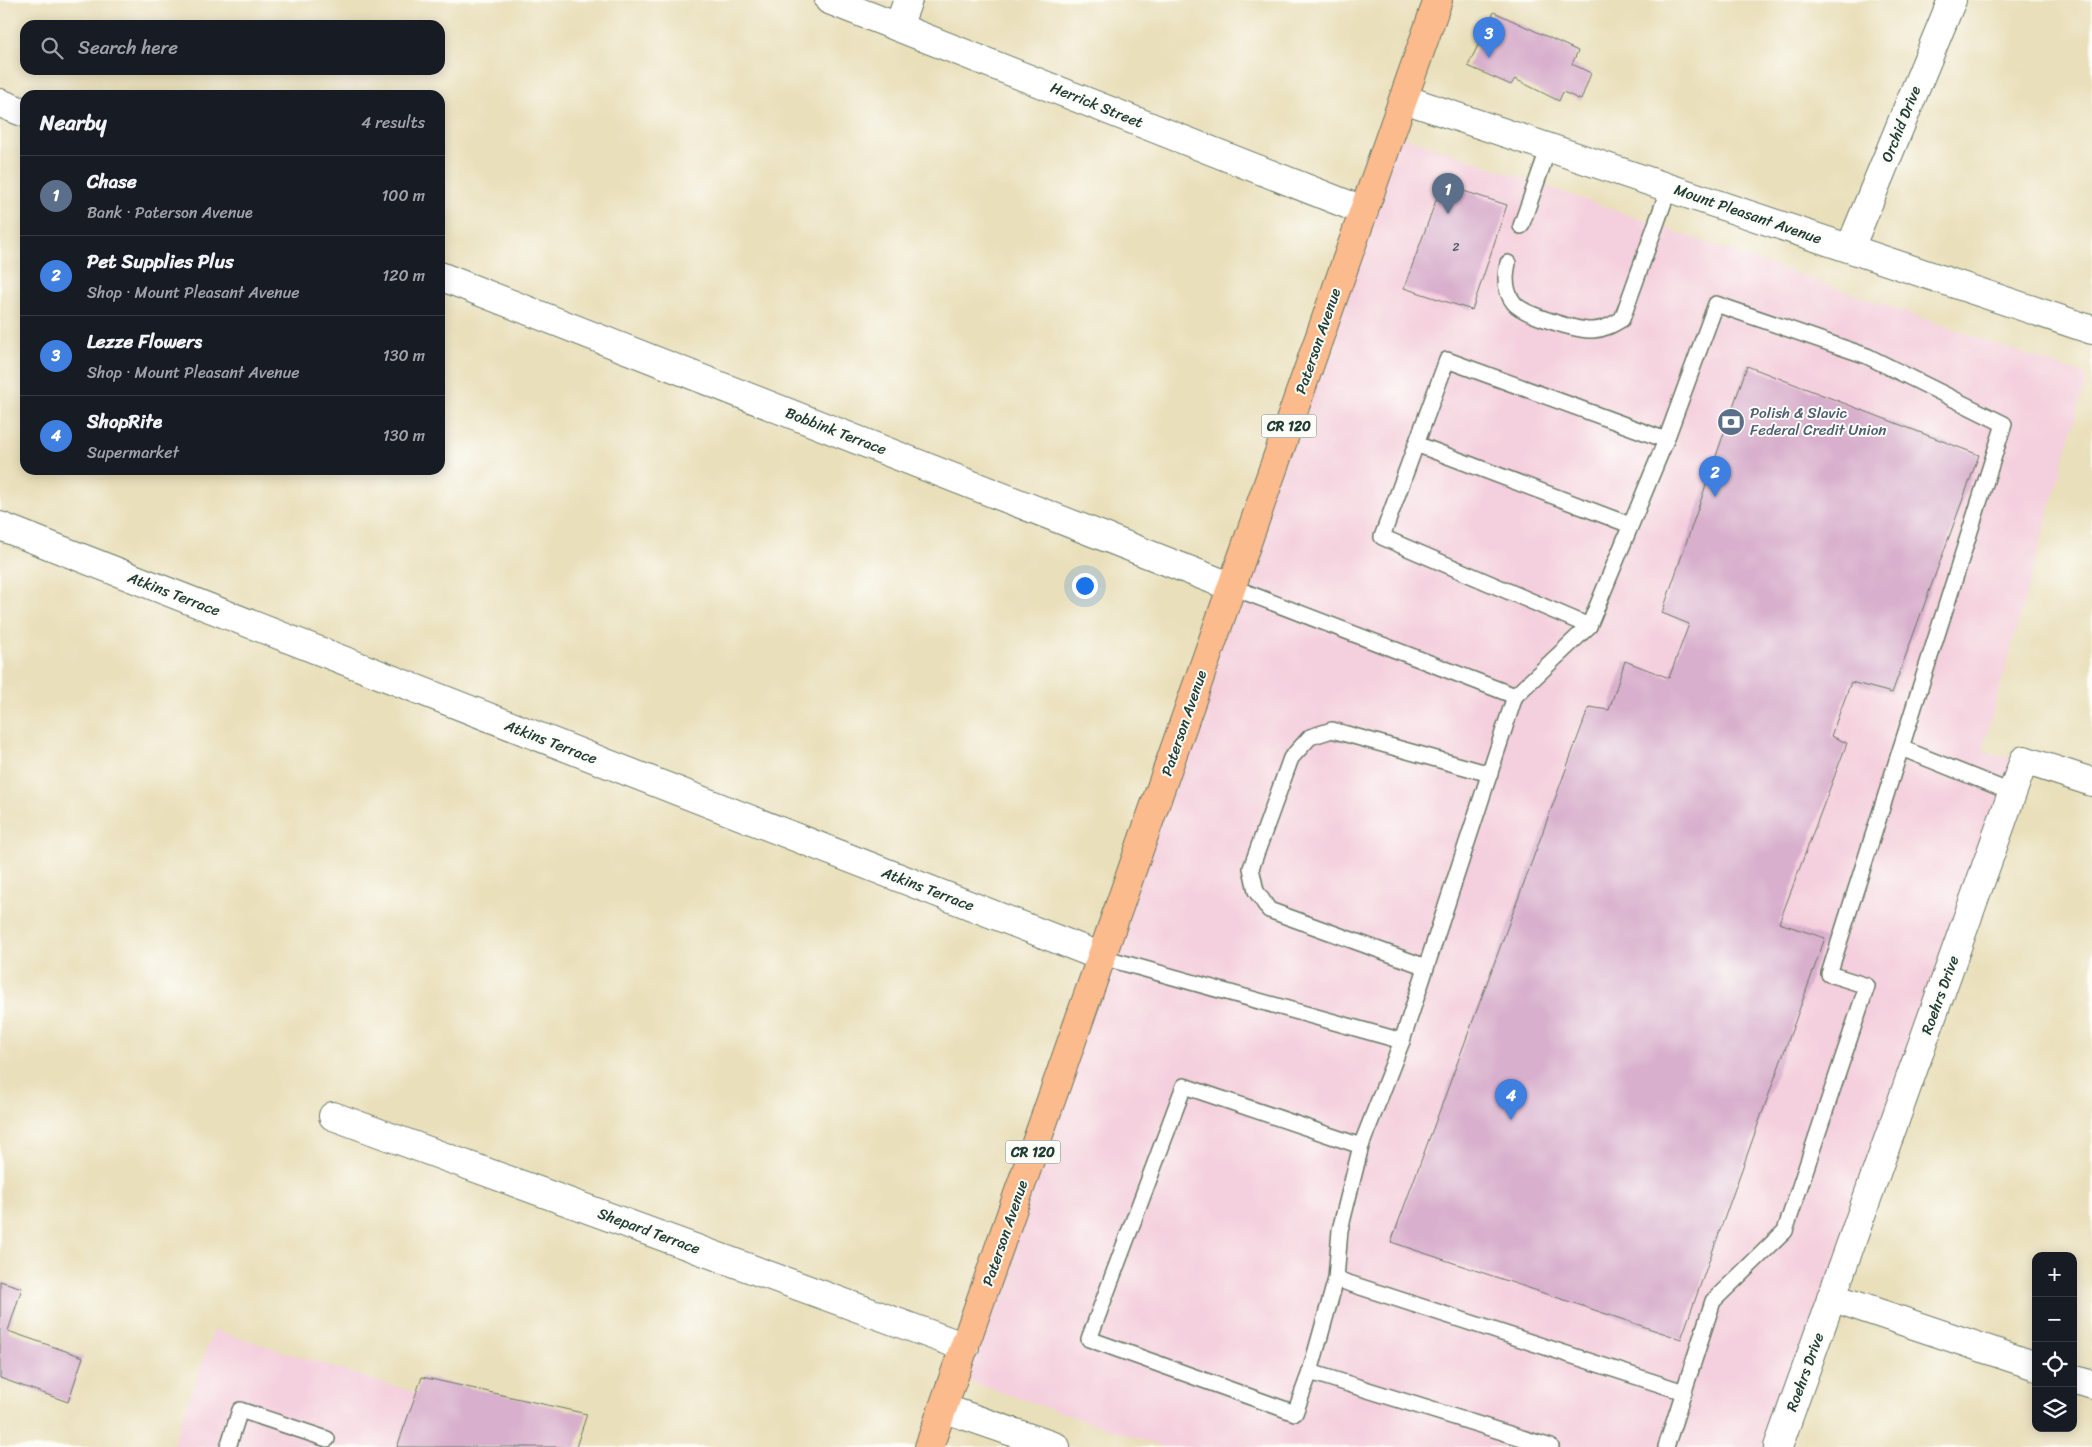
<!DOCTYPE html>
<html lang="en">
<head>
<meta charset="utf-8">
<style>
	:root { --surface:#171b24; --page:#242831; --text:#f1f3f6; --muted:#9ea1a6; --line:#363941; --accent:#2563eb }
	body { margin:0; font-family:Sriracha,sans-serif; background:var(--page); color:var(--text) }
	.controls { position:absolute; right:15px; bottom:15px; display:grid; overflow:hidden; border-radius:10px; box-shadow:0 2px 12px #0003 }
	.controls button { width:45px; height:45px; display:grid; place-items:center; padding:0; border:0; border-bottom:1px solid var(--line); background:var(--surface); color:var(--text); font:25px sans-serif }
	.you { position:absolute; left:1084px; top:585px; width:18px; height:18px; margin:-12px; border:4px solid #fff; border-radius:50%; background:#1a73e8; box-shadow:0 0 0 8px #1a73e833 }
	.badge { display:grid; place-items:center; width:32px; height:32px; border-radius:50%; background:var(--accent); color:#fff; font-size:16px; font-weight:700 }
	.pin { position:absolute; translate:-50% -41px; filter:drop-shadow(0 1px 2px #0008) }
	.pin::after { content:''; position:absolute; top:26px; width:18px; height:15px; background:inherit; clip-path:polygon(0 0,100% 0,50% 100%) }
	.list { margin:0; padding:0; list-style:none }
	h2 { display:flex; justify-content:space-between; align-items:center; height:65px; margin:0; padding:0 20px; font-size:21px }
	h2 small { font-size:16px; font-weight:400; color:var(--muted) }
	.list li { display:grid; grid-template-columns:32px 1fr auto; gap:15px; align-items:center; box-sizing:border-box; height:80px; padding:0 20px; border-top:1px solid var(--line) }
	.list b { display:block; font-size:19px; white-space:nowrap }
	.list p { margin:0; font-size:16px; white-space:nowrap; color:var(--muted) }
	.list em { font-size:16px; font-style:normal; color:var(--muted) }
	.icon { flex:none; width:28px; height:28px; fill:none; stroke:currentColor; stroke-width:2; stroke-linecap:round; stroke-linejoin:round }
	.map { position:relative; flex:none; width:2092px; height:1447px; overflow:hidden }
	.search { position:absolute; background:var(--surface); box-shadow:0 2px 12px #0003; left:20px; top:20px; width:425px; height:55px; display:flex; align-items:center; gap:12px; box-sizing:border-box; padding:0 18px; border-radius:15px; color:var(--muted); font-size:19px }
	.panel { position:absolute; background:var(--surface); box-shadow:0 2px 12px #0003; left:20px; top:90px; width:425px; height:385px; border-radius:15px }
	.map>svg:first-child { display:block }
	.built { fill:#f4cfdd }
	.building { fill:#d8afcc }
	.lines { fill:none; stroke-linecap:round; stroke-linejoin:round }
	.lane-casing { stroke:#667663; stroke-width:18 }
	.street-casing { stroke:#667663; stroke-width:30 }
	.primary-casing { stroke:#667663; stroke-width:30 }
	.lane { stroke:#fff; stroke-width:15 }
	.street { stroke:#fff; stroke-width:28 }
	.primary { stroke:#fbbb8d; stroke-width:28 }
	.labels { text-anchor:middle; stroke-width:4; stroke-linejoin:round; paint-order:stroke }
	.number-label { font-size:12px; fill:#4d5a5a }
	.shield { fill:#fdfcf7; stroke:#62766e; stroke-width:1 }
	.shield-label { font-size:14px; font-weight:bold; fill:#1f3d34 }
	.street-label { font-size:15px; fill:#1f3d34; stroke:#fdfcf7 }
	.service-label { font-size:15px; fill:#4e5e75; stroke:#fdfcf7; text-anchor:start }
</style>
</head>
<body>
<div class="map">
<svg width="2092" height="1447" viewBox="0 0 2092 1447">
	<rect width="100%" height="100%" fill="#fdfcf7"/>
	<filter id="ink" filterUnits="userSpaceOnUse"><feTurbulence type="fractalNoise" baseFrequency=".02" numOctaves="2"/><feDisplacementMap in="SourceGraphic" scale="10" xChannelSelector="R" yChannelSelector="G"/><feConvolveMatrix kernelMatrix="1 2 1 2 8 2 1 2 1" color-interpolation-filters="sRGB"/></filter>
	<filter id="wash" filterUnits="userSpaceOnUse"><feTurbulence type="fractalNoise" baseFrequency=".0096" numOctaves="4" result="noise"/><feDisplacementMap in="SourceGraphic" scale="20" xChannelSelector="R" yChannelSelector="G"/><feGaussianBlur stdDeviation="1.12" result="paint"/><feColorMatrix in="noise" values="0 0 0 0 0 0 0 0 0 0 0 0 0 0 0 0 0 1.4 0 .05"/><feComposite in="paint" operator="in"/></filter>
	<g filter="url(#wash)">
		<rect width="100%" height="100%" fill="#e9dfba"/>
		<g class="built">
			<path d="M1392,132L2087,376L1982,752L2024,760L1778,1447H1163L954,1376Z"/>
			<path d="M214,1330L589,1447H172Z"/>
		</g>
		<g id="blocks">
			<g class="building">
				<path d="M1494,12L1578,51L1572,64L1591,73L1581,100L1563,92L1559,101L1515,79L1511,85L1468,66Z"/>
				<path d="M1442,184L1507,205L1472,310L1404,288Z"/>
				<path d="M1747,366L1979,455L1892,693L1851,682L1831,736L1847,743L1779,923L1825,938L1681,1339L1391,1242L1589,707L1609,710L1625,661L1669,678L1689,624L1662,613Z"/>
				<path d="M0,1281L22,1288L8,1331L83,1357L68,1402L0,1378Z"/>
				<path d="M422,1377L587,1414L576,1447H397Z"/>
			</g>
		</g>
	</g>
	<g filter="url(#ink)">
		<use href="#blocks" fill-opacity="0" stroke="#667663" stroke-width="1"/>
		<g class="lines">
			<g class="lane-casing">
				<g id="lane">
					<path d="M1521,226L1549,147"/>
					<path d="M1508,263C1505,276 1505,292 1514,303C1524,315 1578,331 1593,330C1605,329 1612,325 1622,319L1669,188"/>
					<path d="M1416,444L1630,525"/>
					<path d="M1232,587L1515,696"/>
					<path d="M1589,626L1666,440"/>
					<path d="M1901,748L2013,793"/>
					<path d="M1102,957L1402,1041"/>
					<path d="M1426,967L1269,910L1256,891L1251,868L1291,758L1310,737L1332,730L1490,774"/>
					<path d="M1336,1279L1340,1230L1361,1146"/>
					<path d="M1310,1372L1336,1279L1684,1392"/>
					<path d="M228,1447L240,1410L327,1439"/>
					<path d="M1551,1447L1310,1372L1295,1413L1089,1339L1184,1086L1361,1146L1402,1041L1515,696L1589,626L1382,537L1447,360L1666,440L1716,304L1867,356L2004,424L1829,974L1867,986L1785,1231L1713,1301L1666,1447"/>
				</g>
			</g>
			<g class="street-casing">
				<g id="street">
					<path d="M829,0L1364,211"/>
					<path d="M898,27L908,0"/>
					<path d="M1404,99L2092,330"/>
					<path d="M0,103L25,113"/>
					<path d="M1850,248L1952,0"/>
					<path d="M440,276L1232,587"/>
					<path d="M0,526L1102,957"/>
					<path d="M333,1116L965,1347"/>
					<path d="M1831,1297L2036,1366"/>
					<path d="M2073,1379L2092,1385"/>
					<path d="M943,1408L1056,1447"/>
					<path d="M1778,1447L2024,760L2092,782"/>
				</g>
			</g>
			<g class="primary-casing">
				<path id="primary" d="M929,1447L1438,0"/>
			</g>
			<use href="#lane" class="lane"/>
			<use href="#street" class="street"/>
			<use href="#primary" class="primary"/>
		</g>
	</g>
	<defs>
		<g id="bank-disc" transform="scale(1.4375)"><circle r="9.5" fill="#5c6f8a" stroke="#fdfcf7"/><path d="M-6-4H6V4H-6ZM0-2.3a2.3 2.3 0 1 0 0 4.6a2.3 2.3 0 1 0 0-4.6Z" fill="#fff"/></g>
	</defs>
	<g fill-rule="evenodd">
		<use href="#bank-disc" x="1731" y="422"/>
	</g>
	<g class="labels">
		<g class="number-label">
			<text x="1456" y="251">2</text>
		</g>
		<g class="shield">
			<rect x="1261.5" y="414.5" width="55" height="23" rx="4"/>
			<rect x="1005.5" y="1140.5" width="55" height="23" rx="4"/>
		</g>
		<g class="shield-label">
			<text x="1289" y="431">CR 120</text>
			<text x="1033" y="1157">CR 120</text>
		</g>
		<g class="street-label">
			<text transform="translate(1097 105) rotate(22)" y="5">Herrick Street</text>
			<text transform="translate(1901 124) rotate(-68)" y="5">Orchid Drive</text>
			<text transform="translate(1748 214) rotate(19)" y="5">Mount Pleasant Avenue</text>
			<text transform="translate(1318 341) rotate(-71)" y="5">Paterson Avenue</text>
			<text transform="translate(836 431) rotate(21)" y="5">Bobbink Terrace</text>
			<text transform="translate(174 594) rotate(21)" y="5">Atkins Terrace</text>
			<text transform="translate(1184 723) rotate(-71)" y="5">Paterson Avenue</text>
			<text transform="translate(551 742) rotate(21)" y="5">Atkins Terrace</text>
			<text transform="translate(928 889) rotate(21)" y="5">Atkins Terrace</text>
			<text transform="translate(1940 995) rotate(-70)" y="5">Roehrs Drive</text>
			<text transform="translate(649 1231) rotate(20)" y="5">Shepard Terrace</text>
			<text transform="translate(1005 1233) rotate(-71)" y="5">Paterson Avenue</text>
			<text transform="translate(1805 1372) rotate(-70)" y="5">Roehrs Drive</text>
		</g>
		<g class="service-label">
			<text x="1750" y="418">Polish &amp; Slavic<tspan x="1750" dy="17">Federal Credit Union</tspan></text>
		</g>
	</g>
</svg>
<div class="controls">
<button>+</button>
<button>−</button>
<button><svg class="icon" aria-label="locate" viewBox="0 0 24 24"><circle cx="12" cy="12" r="6"/><path d="M12 2v4M12 18v4M2 12h4M18 12h4"/></svg></button>
<button><svg class="icon" aria-label="layers" viewBox="0 0 24 24"><path d="M12 4l9 5-9 5-9-5zM3 14l9 5 9-5"/></svg></button>
</div>
<div class="you"></div>
<div class="pin badge" style="left:1448px;top:214px;background:#5c6f8a">1</div>
<div class="pin badge" style="left:1715px;top:497px;background:#3f7fe0">2</div>
<div class="pin badge" style="left:1489px;top:58px;background:#3f7fe0">3</div>
<div class="pin badge" style="left:1511px;top:1120px;background:#3f7fe0">4</div>
<div class="search"><svg class="icon" aria-label="search" viewBox="0 0 24 24"><circle cx="10" cy="10" r="6"/><path d="M15 15l6 6"/></svg>Search here</div>
<section class="panel">
<h2>Nearby<small>4 results</small></h2>
<ul class="list">
<li><span class="badge" style="background:#5c6f8a">1</span><div><b>Chase</b><p>Bank · Paterson Avenue</p></div><em>100 m</em></li>
<li><span class="badge" style="background:#3f7fe0">2</span><div><b>Pet Supplies Plus</b><p>Shop · Mount Pleasant Avenue</p></div><em>120 m</em></li>
<li><span class="badge" style="background:#3f7fe0">3</span><div><b>Lezze Flowers</b><p>Shop · Mount Pleasant Avenue</p></div><em>130 m</em></li>
<li><span class="badge" style="background:#3f7fe0">4</span><div><b>ShopRite</b><p>Supermarket</p></div><em>130 m</em></li>
</ul>
</section>
</div>
</body>
</html>
